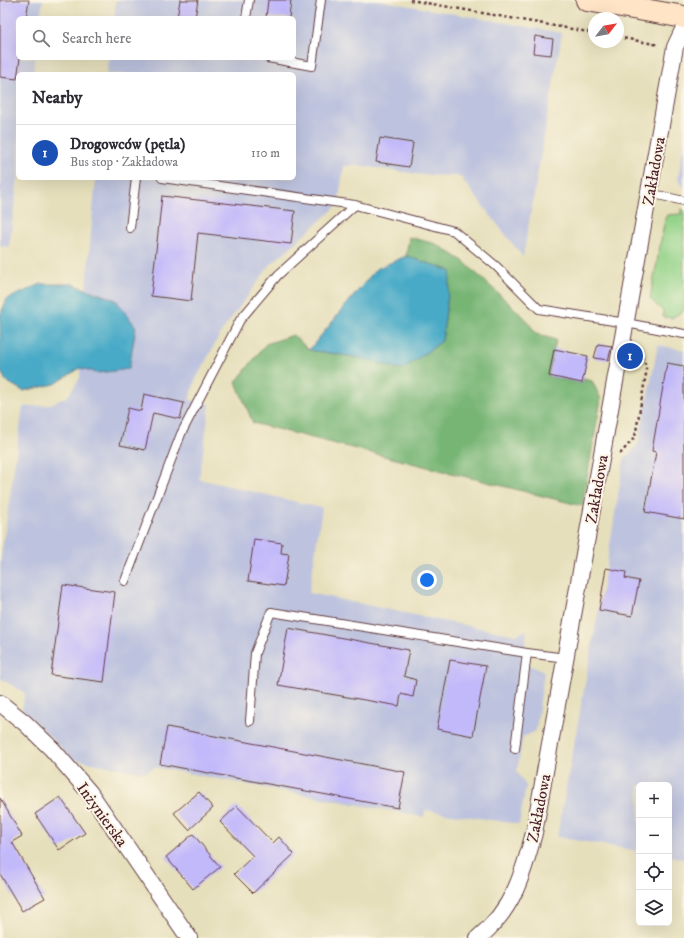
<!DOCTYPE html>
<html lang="en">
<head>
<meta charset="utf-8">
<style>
	:root { --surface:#fff; --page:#f7f7f7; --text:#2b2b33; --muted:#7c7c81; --line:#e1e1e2; --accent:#0b8043 }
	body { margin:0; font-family:"IM FELL DW Pica",serif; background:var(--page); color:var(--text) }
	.controls { position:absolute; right:12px; bottom:12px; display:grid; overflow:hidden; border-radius:6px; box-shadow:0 4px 16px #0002 }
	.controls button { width:36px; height:36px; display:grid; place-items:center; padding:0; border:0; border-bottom:1px solid var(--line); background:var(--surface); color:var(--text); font:20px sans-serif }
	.compass { position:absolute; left:588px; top:12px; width:36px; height:36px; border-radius:50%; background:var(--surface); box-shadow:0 4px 16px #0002; rotate:59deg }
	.you { position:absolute; left:427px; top:580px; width:14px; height:14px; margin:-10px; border:3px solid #fff; border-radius:50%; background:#1a73e8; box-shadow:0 0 0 6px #1a73e833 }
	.badge { display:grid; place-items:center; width:26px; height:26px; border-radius:50%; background:var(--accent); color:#fff; font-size:13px; font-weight:700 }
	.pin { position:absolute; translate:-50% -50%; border:2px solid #fff; box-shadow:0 1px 4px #0006 }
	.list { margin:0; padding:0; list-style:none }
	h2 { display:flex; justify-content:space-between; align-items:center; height:52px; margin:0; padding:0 16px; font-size:17px }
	h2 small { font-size:13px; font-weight:400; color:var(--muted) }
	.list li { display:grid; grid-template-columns:26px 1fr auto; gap:12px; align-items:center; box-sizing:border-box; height:56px; padding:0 16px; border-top:1px solid var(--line) }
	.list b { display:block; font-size:15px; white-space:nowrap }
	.list p { margin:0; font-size:13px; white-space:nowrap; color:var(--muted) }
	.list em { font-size:13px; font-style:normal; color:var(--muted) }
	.icon { flex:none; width:22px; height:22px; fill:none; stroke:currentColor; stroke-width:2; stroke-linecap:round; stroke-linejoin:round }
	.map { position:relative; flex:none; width:684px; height:938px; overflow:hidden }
	.search { position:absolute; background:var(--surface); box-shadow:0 4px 16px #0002; left:16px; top:16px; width:280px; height:44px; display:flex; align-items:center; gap:10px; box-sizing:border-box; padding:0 14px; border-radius:6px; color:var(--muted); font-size:15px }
	.panel { position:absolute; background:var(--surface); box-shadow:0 4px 16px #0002; left:16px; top:72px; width:280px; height:108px; border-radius:6px }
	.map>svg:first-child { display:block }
	.industrial { fill:#bdc3de }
	.green { fill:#94d389; stroke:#6f795a }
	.forest { fill:#77b575; stroke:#606a50 }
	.water { fill:#48aac7; stroke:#496479 }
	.building { fill:#c2b9fa }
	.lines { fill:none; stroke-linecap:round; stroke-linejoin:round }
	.service-casing { stroke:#613c41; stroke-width:10 }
	.minor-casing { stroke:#613c41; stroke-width:18 }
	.secondary-casing { stroke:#613c41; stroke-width:24 }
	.path { stroke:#613c41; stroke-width:2.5; stroke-dasharray:3 3; stroke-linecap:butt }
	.service { stroke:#fff; stroke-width:8 }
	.minor { stroke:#fff; stroke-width:16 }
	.secondary { stroke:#ffe4c6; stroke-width:22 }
	.labels { text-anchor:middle; stroke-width:4; stroke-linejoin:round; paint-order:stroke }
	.street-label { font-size:16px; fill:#4a1f2b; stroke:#fcf5e5 }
</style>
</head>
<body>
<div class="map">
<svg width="684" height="938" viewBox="0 0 684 938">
	<rect width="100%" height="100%" fill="#fcf5e5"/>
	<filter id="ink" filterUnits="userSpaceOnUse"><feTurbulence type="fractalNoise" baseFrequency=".025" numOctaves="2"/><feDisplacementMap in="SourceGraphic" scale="8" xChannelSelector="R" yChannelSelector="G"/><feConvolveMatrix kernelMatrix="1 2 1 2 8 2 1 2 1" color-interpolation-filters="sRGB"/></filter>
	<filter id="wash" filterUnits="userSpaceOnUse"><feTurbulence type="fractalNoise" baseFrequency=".012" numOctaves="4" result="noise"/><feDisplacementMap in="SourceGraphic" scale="16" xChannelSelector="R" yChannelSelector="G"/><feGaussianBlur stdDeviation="0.9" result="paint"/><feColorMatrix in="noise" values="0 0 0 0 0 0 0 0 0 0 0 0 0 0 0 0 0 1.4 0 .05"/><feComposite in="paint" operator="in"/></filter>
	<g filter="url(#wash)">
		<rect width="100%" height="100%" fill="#e6dfbb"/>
		<g class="industrial">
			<path d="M0,0H43L40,18H18V58H35L33,74H18V178L9,247L0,246Z"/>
			<path d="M116,0H377L562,33L523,257L465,183L463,182L464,179L457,176L422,175L357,165L344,166L338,205L270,265L222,331L195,381L189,400L210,404L199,479L322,508L309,593L443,621L516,635L527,630L523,662L544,672L536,731L523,737L517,772L526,786L519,824L425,810L424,817L154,767L145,773L72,759L22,709L25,693L0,678V564L23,407L49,405L67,397L80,378V367L98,373L130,369L136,327L116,300L86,288L96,178H294V74H107L109,58H294V18H114Z"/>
			<path d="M684,141V188L678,180Z"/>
			<path d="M658,345L684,350V859L669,856V785H639V851L557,837L606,569L624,459L638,445Z"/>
		</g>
		<path class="green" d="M681,209L684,210V310L672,318L663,317V311L650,299L665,219L667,215L681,214Z"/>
		<path class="forest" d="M409,237L436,244L463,261L526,319L536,334L556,340L548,376L582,383L583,379L592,381L601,399L582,506L253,423L236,382L266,344L293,335L309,350L361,358L403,369L442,341L451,271L406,256Z"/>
		<g class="water">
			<path d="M406,256L451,271L442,341L402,370L361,358L309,350L376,269Z"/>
			<path d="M41,284H72L116,300L136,327L129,369L98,373L80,368L55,384L23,391L6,381L0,370V315L7,299Z"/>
		</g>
		<g id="blocks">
			<g class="building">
				<path d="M0,0H29L26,18H18V58H20L17,79L0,77Z"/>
				<path d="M180,0H198L195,18H177Z"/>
				<path d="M268,0H291L289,18H266Z"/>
				<path d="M535,36L553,39L551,55L533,53Z"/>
				<path d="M380,138L413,143L409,167L376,162Z"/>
				<path d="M162,196L295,211L291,244L198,233L191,301L151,296Z"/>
				<path d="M598,344L612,346L608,360L594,358Z"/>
				<path d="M554,349L588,356L582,383L549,376Z"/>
				<path d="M667,363L684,366V519L645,512L656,452L652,451Z"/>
				<path d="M144,394L184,403L180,419L153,413L145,450L120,445L128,408L141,411Z"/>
				<path d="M254,539L282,543L281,553L289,554L284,586L248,581Z"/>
				<path d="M606,568L626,572L625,578L639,581L632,616L599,610Z"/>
				<path d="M63,585L115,592L104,682L51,675Z"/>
				<path d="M288,628L409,650L404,676L416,680L413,697L401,694L399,706L278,685Z"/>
				<path d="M450,660L486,666L473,736L437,729Z"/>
				<path d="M167,727L405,772L398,808L160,764Z"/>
				<path d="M199,792L213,808L189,830L174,813Z"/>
				<path d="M60,797L85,833L59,850L35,814Z"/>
				<path d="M0,798L22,836L12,842L45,898L22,911L0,874Z"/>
				<path d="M237,806L273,843L279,837L294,854L253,893L234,874L253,856L220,822Z"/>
				<path d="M193,834L220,867L193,889L166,857Z"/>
			</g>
		</g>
	</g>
	<g filter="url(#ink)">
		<use href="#blocks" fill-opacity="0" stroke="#613c41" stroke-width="1"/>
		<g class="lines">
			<g class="service-casing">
				<g id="service">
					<path d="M246,18L249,0"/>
					<path d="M268,58L312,66L321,0"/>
					<path d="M162,178L355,205L454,231L496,266L539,309L626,323L684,334"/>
					<path d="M649,193L684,201"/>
					<path d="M130,228L136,178"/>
					<path d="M125,581L181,434L240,320L278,275L355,205"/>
					<path d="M250,721L255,653L271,612L527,653L566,658"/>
					<path d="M515,749L527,653"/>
				</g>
			</g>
			<g class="minor-casing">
				<g id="minor">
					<path d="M0,703L25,723L52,749L90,793L189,938"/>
					<path d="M478,938C513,910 523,874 534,833L675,47L684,28"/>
				</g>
			</g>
			<g class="secondary-casing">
				<path id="secondary" d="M587,0L684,17"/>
			</g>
			<g class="path">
				<path d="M410,0L594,33"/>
				<path d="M618,37L659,45"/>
				<path d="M620,454L635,437L646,374V366L639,349"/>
			</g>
			<use href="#service" class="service"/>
			<use href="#minor" class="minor"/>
			<use href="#secondary" class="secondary"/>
		</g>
	</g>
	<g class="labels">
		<g class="street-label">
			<text transform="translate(653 171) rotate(-80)" y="6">Zakładowa</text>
			<text transform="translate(596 489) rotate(-80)" y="6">Zakładowa</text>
			<text transform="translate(538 808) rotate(-79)" y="6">Zakładowa</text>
			<text transform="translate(103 814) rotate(54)" y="6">Inżynierska</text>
		</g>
	</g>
</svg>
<div class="controls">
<button>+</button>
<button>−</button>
<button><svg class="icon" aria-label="locate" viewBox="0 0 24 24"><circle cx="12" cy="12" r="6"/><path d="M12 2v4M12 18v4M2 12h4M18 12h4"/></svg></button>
<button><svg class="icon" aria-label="layers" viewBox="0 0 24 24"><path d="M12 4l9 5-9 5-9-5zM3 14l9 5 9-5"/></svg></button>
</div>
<svg class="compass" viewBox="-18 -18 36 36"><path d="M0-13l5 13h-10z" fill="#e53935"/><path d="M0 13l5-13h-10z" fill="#7c7c81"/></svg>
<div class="you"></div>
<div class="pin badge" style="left:630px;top:356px;background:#1a4fb4">1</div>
<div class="search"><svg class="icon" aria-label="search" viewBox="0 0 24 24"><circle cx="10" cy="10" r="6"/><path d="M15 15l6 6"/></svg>Search here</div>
<section class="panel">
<h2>Nearby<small></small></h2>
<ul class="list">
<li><span class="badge" style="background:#1a4fb4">1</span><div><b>Drogowców (pętla)</b><p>Bus stop · Zakładowa</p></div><em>110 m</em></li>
</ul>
</section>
</div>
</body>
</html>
